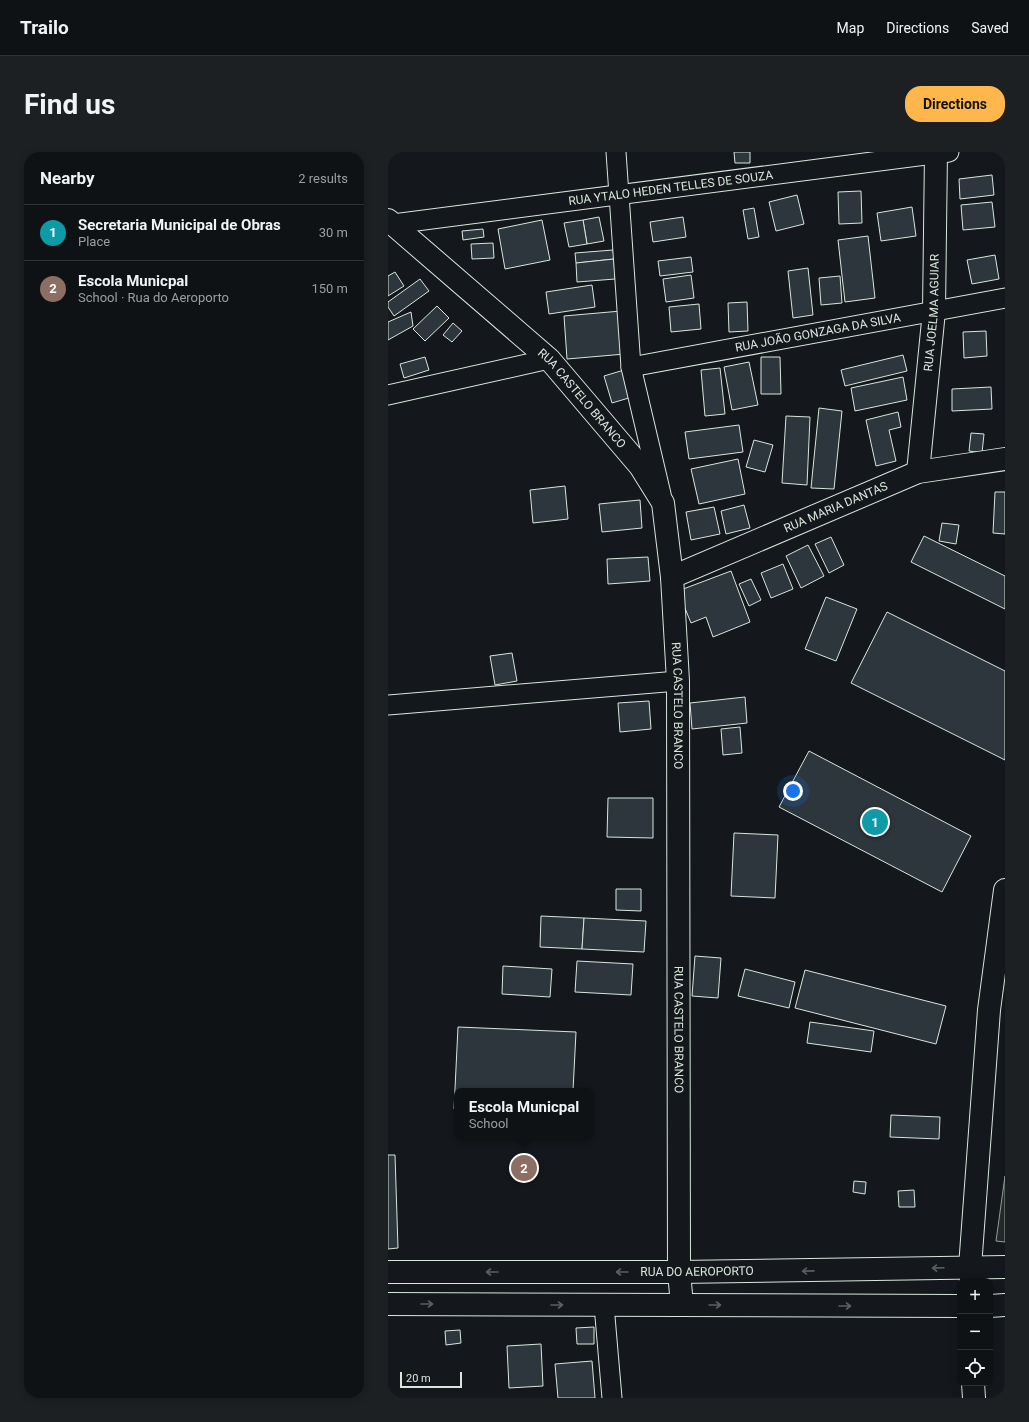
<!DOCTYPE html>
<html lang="en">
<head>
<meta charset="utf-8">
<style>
	:root { --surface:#0f1215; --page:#1d2022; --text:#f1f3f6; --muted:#9b9ea0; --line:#2f3234; --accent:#ffb74d }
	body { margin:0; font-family:Roboto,sans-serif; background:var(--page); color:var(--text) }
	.controls { position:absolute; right:12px; bottom:12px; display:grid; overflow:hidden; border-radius:8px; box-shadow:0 2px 10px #0003 }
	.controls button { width:36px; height:36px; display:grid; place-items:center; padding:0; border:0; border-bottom:1px solid var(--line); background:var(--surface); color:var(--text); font:20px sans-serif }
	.scale { position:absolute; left:12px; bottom:10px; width:62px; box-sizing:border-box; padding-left:4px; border:2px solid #d8e6dc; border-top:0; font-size:11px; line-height:14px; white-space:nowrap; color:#d8e6dc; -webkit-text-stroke:3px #14181c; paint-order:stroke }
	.you { position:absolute; left:405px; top:639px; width:14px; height:14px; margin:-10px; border:3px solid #fff; border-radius:50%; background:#1a73e8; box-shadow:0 0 0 6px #1a73e833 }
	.badge { display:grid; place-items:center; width:26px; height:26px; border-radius:50%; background:var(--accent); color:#fff; font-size:13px; font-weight:700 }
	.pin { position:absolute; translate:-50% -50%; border:2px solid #fff; box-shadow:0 1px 4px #0006 }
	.popup { position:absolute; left:66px; top:936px; width:140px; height:52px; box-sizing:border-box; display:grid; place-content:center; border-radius:8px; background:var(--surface); filter:drop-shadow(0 1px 3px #0005); font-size:13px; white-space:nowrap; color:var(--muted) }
	.popup b { font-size:15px; color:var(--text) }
	.popup::after { content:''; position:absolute; left:50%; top:100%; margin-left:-8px; border:8px solid transparent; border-top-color:var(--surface) }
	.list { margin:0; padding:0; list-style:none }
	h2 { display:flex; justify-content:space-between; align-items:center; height:52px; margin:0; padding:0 16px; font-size:17px }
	h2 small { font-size:13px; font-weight:400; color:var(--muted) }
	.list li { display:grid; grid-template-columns:26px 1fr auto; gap:12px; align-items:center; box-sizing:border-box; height:56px; padding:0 16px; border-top:1px solid var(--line) }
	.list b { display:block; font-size:15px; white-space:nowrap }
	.list p { margin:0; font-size:13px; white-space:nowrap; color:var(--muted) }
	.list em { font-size:13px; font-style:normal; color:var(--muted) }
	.icon { flex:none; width:22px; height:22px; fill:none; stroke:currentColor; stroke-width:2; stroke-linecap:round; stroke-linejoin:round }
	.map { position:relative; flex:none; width:617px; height:1246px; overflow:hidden; border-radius:16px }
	header { display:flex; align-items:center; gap:24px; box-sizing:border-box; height:56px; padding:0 20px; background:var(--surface); border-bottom:1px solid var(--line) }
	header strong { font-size:19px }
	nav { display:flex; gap:22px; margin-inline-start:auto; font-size:14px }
	.intro { display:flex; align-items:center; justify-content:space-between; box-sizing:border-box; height:96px; padding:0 24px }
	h1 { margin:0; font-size:28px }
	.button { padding:10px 18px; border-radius:16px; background:var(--accent); color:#111; font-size:14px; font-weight:700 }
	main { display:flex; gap:24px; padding:0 24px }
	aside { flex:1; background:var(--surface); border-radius:16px; box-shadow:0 2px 10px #0003 }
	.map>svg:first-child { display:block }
	.parking { fill:#24282b; stroke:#939e99 }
	.building { fill:#2c363c; stroke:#d8e6dc }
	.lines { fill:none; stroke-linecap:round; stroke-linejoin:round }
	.minor-casing { stroke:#d8e6dc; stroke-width:21 }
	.tertiary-casing { stroke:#d8e6dc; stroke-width:24 }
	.secondary-casing { stroke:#d8e6dc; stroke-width:24 }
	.minor { stroke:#14181c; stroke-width:19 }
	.tertiary { stroke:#14181c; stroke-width:22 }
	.secondary { stroke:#14181c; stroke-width:22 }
	.oneway { stroke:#59605f }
	.labels { text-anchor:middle; stroke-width:3; stroke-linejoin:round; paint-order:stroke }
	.street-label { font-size:12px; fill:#d8e6dc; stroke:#14181c }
</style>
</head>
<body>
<header>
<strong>Trailo</strong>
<nav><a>Map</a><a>Directions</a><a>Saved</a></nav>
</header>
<div class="intro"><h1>Find us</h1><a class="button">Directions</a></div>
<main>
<aside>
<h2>Nearby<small>2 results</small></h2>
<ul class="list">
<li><span class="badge" style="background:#0f9aa8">1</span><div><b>Secretaria Municipal de Obras</b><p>Place</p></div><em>30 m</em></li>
<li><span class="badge" style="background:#8d6e63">2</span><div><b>Escola Municpal</b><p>School · Rua do Aeroporto</p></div><em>150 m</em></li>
</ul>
</aside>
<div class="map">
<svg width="617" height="1246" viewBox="0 0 617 1246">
	<rect width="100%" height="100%" fill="#14181c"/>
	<path class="parking" d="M617,1024V1090L608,1089Z"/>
	<g class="building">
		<path d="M346,0H362V11H347Z"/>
		<path d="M604,23L606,43L572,47L571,27Z"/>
		<path d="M473,39L474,71L451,72L450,40Z"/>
		<path d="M409,43L416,72L388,79L381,50Z"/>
		<path d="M604,50L607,75L575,78L573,53Z"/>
		<path d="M524,55L528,84L493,89L489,61Z"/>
		<path d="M366,56L371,85L360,87L355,58Z"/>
		<path d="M211,65L216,89L199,92L195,68Z"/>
		<path d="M295,65L298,85L265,90L262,70Z"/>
		<path d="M154,68L162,108L117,117L110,77Z"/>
		<path d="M195,68L199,92L181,95L176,71Z"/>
		<path d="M95,77L96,85L75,88L74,79Z"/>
		<path d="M480,84L487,146L457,150L450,88Z"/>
		<path d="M105,91L106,106L84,107L83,92Z"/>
		<path d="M225,98L226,107L188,111L187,101Z"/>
		<path d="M607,103L611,127L584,132L579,108Z"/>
		<path d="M303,105L305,120L272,124L270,109Z"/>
		<path d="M226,107L227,127L189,130L188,111Z"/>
		<path d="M420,116L425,163L405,166L400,119Z"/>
		<path d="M7,120L16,134L0,144V124Z"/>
		<path d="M303,123L306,146L278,150L275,127Z"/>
		<path d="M452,124L454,151L433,153L431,126Z"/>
		<path d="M32,127L41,139L6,164L0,155V150Z"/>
		<path d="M204,133L207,155L161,162L158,140Z"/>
		<path d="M359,150L360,179L341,180L340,151Z"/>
		<path d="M311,152L313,177L283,180L281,155Z"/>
		<path d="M49,154L61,166L37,189L25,177Z"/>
		<path d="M233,159L237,202L179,207L176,164Z"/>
		<path d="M23,160L25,174L0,188V170Z"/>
		<path d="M65,171L74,179L64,190L55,183Z"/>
		<path d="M598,179L599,204L576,206L575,180Z"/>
		<path d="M515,203L519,219L457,234L453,218Z"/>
		<path d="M37,205L41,218L16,226L12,212Z"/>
		<path d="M373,205H392L393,242H373Z"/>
		<path d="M361,210L370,253L344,258L336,215Z"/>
		<path d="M332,216L337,262L317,264L313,218Z"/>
		<path d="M236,218L244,245L224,251L216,224Z"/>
		<path d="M515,225L519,248L467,259L463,236Z"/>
		<path d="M603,235L604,257L564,259V237Z"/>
		<path d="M431,256L454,259L446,337L423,336Z"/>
		<path d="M510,260L513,275L501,278L508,309L488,314L478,268Z"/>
		<path d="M398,264L422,265L419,333L394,331Z"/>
		<path d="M351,273L355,300L301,307L297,280Z"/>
		<path d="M583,281L596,282L594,301L581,299Z"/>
		<path d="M366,288L385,293L377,320L358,315Z"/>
		<path d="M350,307L357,342L311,352L303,317Z"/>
		<path d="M177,334L180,367L145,371L142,338Z"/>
		<path d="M607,340H617V382L605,381Z"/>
		<path d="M252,348L254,376L214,380L211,352Z"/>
		<path d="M356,353L362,376L338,382L333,359Z"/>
		<path d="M326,355L332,382L303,388L298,360Z"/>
		<path d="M554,371L571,373L568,392L551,389Z"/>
		<path d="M536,384L617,424V457L523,410Z"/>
		<path d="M443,385L456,413L441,421L427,392Z"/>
		<path d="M420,393L436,424L413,436L398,404Z"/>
		<path d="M260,405L262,429L220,432L219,407Z"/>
		<path d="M395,412L405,437L383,446L373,421Z"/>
		<path d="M343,419L362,470L325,485L318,465L303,471L290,439Z"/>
		<path d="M363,427L373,448L361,454L351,432Z"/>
		<path d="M438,445L469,457L448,509L417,497Z"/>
		<path d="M499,460L617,519V608L463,531Z"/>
		<path d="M124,501L129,529L107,533L102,504Z"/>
		<path d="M357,545L359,571L304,577L302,551Z"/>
		<path d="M261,549L263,577L232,580L230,551Z"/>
		<path d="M352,575L354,601L335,603L333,577Z"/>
		<path d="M421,599L583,684L554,740L391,655Z"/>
		<path d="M220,646H265V686L219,685Z"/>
		<path d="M346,681L390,683L387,746L343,744Z"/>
		<path d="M228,737H253V759L228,758Z"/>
		<path d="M153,764L196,766L194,797L152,795Z"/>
		<path d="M196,766L258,769L256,800L194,797Z"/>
		<path d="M307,804L333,806L330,846L304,844Z"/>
		<path d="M189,809L245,812L243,843L187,840Z"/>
		<path d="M115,814L164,817L162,845L114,842Z"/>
		<path d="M357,817L407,830L401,856L350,844Z"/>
		<path d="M417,818L558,854L548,892L407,856Z"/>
		<path d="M422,870L486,879L483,900L419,891Z"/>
		<path d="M70,875L188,880L185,939H69V957H66Z"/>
		<path d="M503,963L552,965L551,987L502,985Z"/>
		<path d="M0,1003H7L10,1096L0,1097Z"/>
		<path d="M466,1029L478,1030L477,1042L465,1040Z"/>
		<path d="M526,1038L527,1055H511L510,1039Z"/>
		<path d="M206,1175V1192H189L188,1176Z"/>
		<path d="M72,1178L73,1191L58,1193L57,1179Z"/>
		<path d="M153,1192L155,1234L121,1236L119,1194Z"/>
		<path d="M204,1209L207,1246H170L167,1212Z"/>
	</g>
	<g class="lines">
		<g class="minor-casing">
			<g id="minor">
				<path d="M228,0L243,215L273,342"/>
				<path id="s1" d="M5,72L561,0"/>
				<path id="s2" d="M243,215L617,146"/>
				<path d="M0,243L161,207"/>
				<path d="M0,553L290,529"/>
				<path d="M216,1153L224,1246"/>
			</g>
		</g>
		<g class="tertiary-casing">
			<g id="tertiary">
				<path id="s3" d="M0,68L161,207L252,314L275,351L284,425L290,529L291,1120L294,1153"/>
				<path id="s4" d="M530,320L546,159L548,0"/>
				<path id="s5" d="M284,425L530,320L617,307"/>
				<path d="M583,1129L582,1115L601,858L617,738"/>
				<path d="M585,1231L586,1246"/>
			</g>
		</g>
		<g class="secondary-casing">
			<g id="secondary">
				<path id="s6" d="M0,1120H291L617,1115"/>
				<path d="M0,1152L572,1154"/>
				<path d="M602,1154L617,1153"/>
			</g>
		</g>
		<use href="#minor" class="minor"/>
		<use href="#tertiary" class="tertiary"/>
		<use href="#secondary" class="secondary"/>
	</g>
	<defs><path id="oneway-shaft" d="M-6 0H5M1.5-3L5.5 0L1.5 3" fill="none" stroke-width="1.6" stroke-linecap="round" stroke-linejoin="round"/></defs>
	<g class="oneway">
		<use href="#oneway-shaft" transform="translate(550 1116) rotate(178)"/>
		<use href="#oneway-shaft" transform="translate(420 1119) rotate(179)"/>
		<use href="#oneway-shaft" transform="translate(104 1120) rotate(180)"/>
		<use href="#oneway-shaft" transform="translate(234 1120) rotate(180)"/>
		<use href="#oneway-shaft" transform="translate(39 1152)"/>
		<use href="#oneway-shaft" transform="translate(169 1153)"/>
		<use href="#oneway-shaft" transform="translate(327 1153)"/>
		<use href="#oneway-shaft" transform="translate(457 1154)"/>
	</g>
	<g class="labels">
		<g class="street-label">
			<text dy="4" stroke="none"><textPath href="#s1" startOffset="280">RUA YTALO HEDEN TELLES DE SOUZA</textPath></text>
			<text dy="4" stroke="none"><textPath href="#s4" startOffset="160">RUA JOELMA AGUIAR</textPath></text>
			<text dy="4" stroke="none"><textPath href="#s2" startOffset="190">RUA JOÃO GONZAGA DA SILVA</textPath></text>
			<text dy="4" stroke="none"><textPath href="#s3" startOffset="264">RUA CASTELO BRANCO</textPath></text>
			<text dy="4" stroke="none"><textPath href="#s5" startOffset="178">RUA MARIA DANTAS</textPath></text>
			<text dy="4" stroke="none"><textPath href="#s3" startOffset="600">RUA CASTELO BRANCO</textPath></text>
			<text dy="4" stroke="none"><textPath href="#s3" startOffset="924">RUA CASTELO BRANCO</textPath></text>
			<text dy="4" stroke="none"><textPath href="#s6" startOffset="309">RUA DO AEROPORTO</textPath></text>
		</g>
	</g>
</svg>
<div class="controls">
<button>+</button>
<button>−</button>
<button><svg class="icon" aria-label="locate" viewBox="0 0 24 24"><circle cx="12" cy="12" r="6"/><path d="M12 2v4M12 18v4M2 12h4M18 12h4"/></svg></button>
</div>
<div class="scale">20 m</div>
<div class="you"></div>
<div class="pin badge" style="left:487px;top:670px;background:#0f9aa8">1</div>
<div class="pin badge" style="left:136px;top:1016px;background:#8d6e63">2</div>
<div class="popup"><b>Escola Municpal</b>School</div>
</div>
</main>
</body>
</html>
